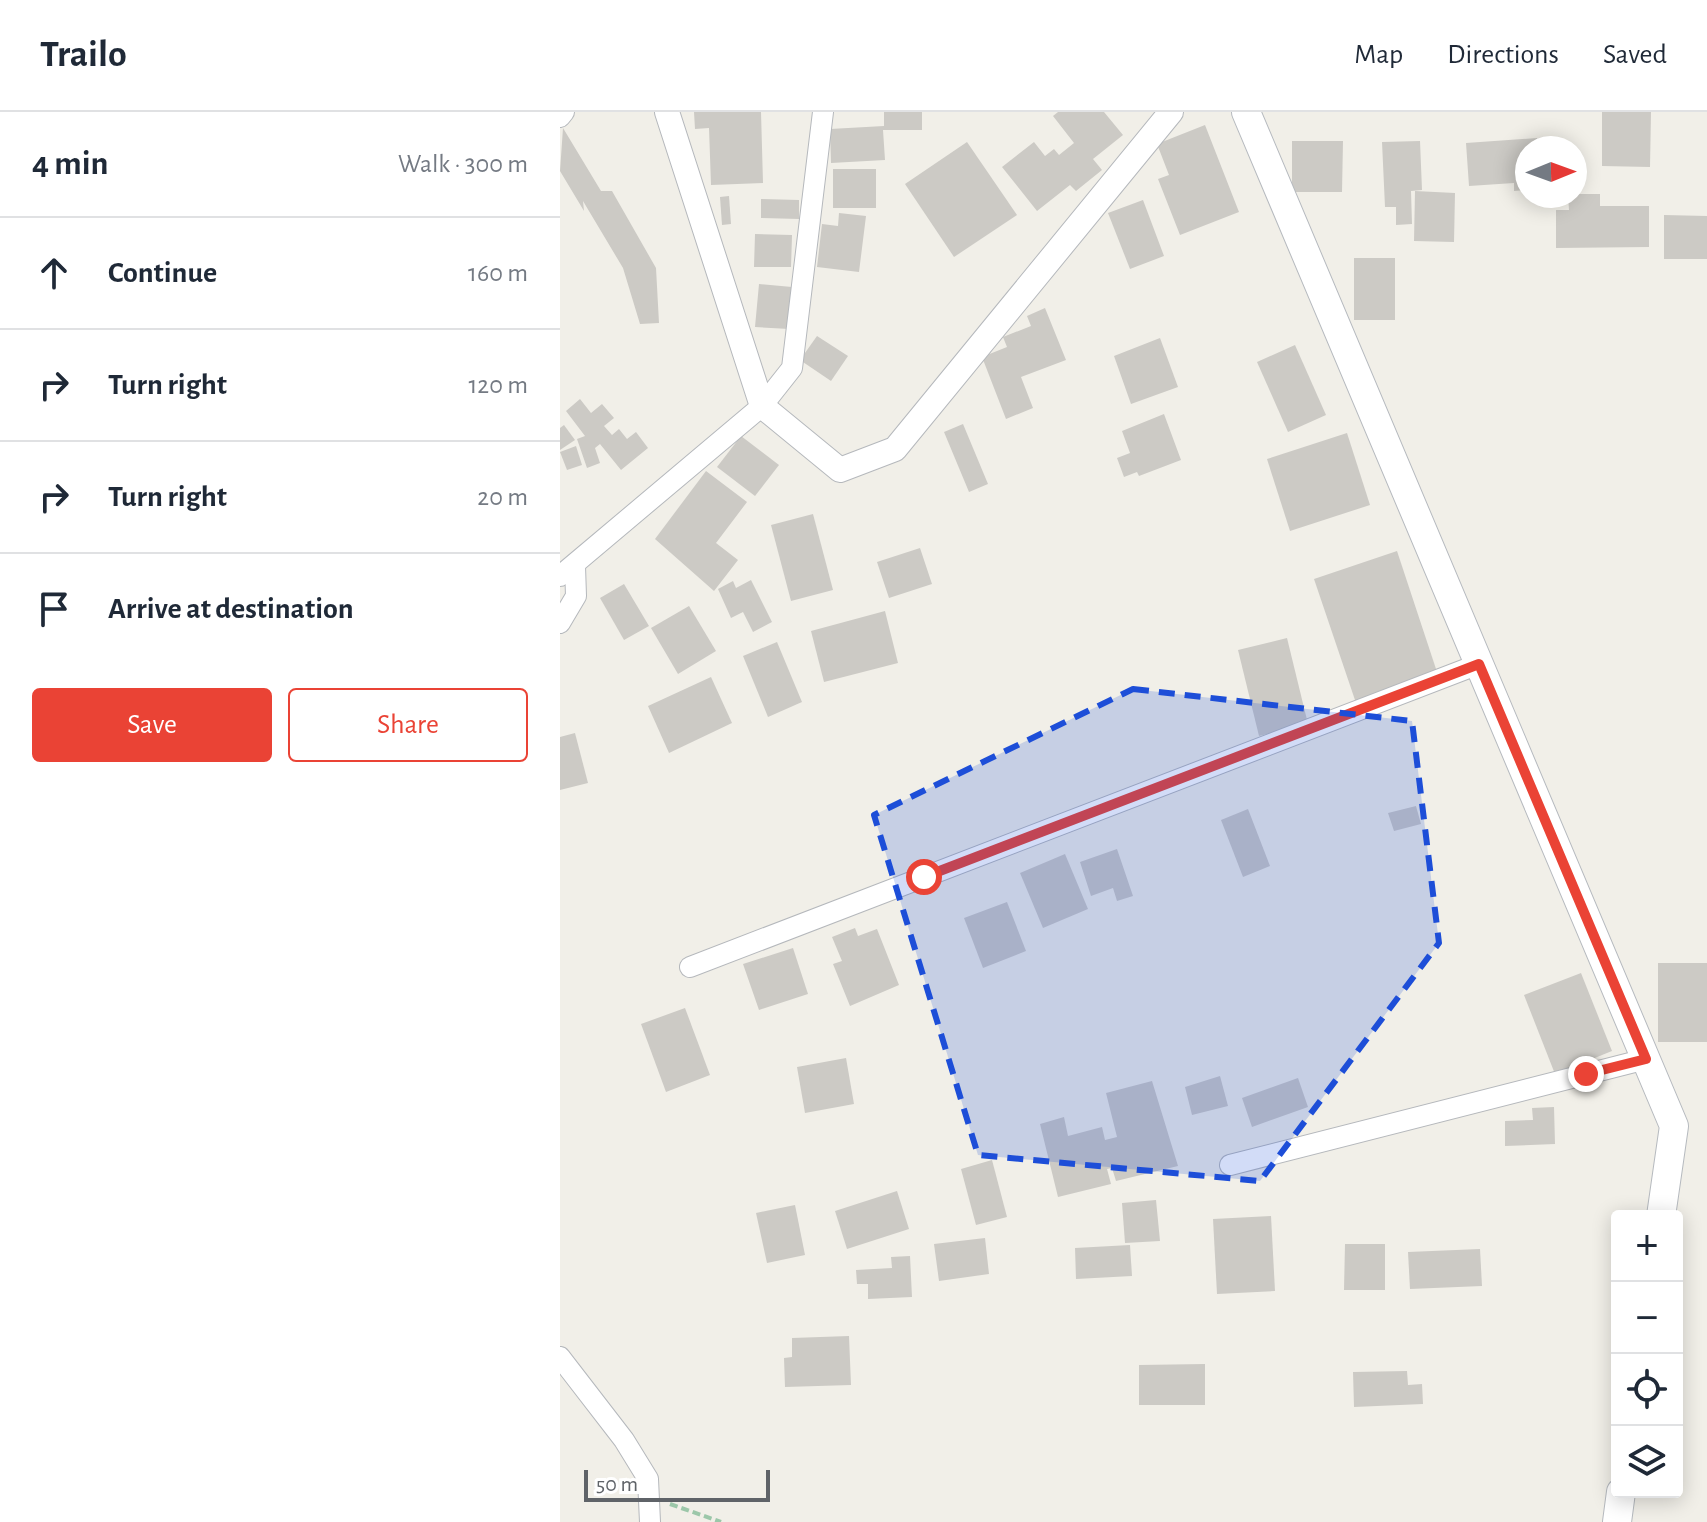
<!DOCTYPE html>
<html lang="en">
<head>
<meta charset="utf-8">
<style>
	:root { --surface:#fff; --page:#f6f6f7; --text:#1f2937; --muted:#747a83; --line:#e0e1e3; --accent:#ea4335 }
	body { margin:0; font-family:"Alegreya Sans",sans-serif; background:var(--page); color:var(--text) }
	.controls { position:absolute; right:24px; bottom:24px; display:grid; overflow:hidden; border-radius:8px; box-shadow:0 4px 20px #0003 }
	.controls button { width:72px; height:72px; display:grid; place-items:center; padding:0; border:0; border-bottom:2px solid var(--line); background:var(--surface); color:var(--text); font:40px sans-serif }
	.compass { position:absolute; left:955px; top:24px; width:72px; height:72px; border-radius:50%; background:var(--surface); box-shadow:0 4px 20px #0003; rotate:89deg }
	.scale { position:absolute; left:24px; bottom:20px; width:186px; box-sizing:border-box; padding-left:8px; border:4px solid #5f6368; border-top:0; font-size:22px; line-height:28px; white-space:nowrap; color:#5f6368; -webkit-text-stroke:6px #fff; paint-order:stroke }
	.stop { position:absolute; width:24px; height:24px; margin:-18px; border:6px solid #ea4335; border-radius:50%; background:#fff }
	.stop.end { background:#ea4335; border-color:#fff; box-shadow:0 2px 8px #0008 }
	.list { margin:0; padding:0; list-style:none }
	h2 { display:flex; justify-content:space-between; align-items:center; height:104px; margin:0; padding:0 32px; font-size:34px }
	h2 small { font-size:26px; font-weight:400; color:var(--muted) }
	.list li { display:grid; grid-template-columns:52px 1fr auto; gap:24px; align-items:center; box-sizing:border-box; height:112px; padding:0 32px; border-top:2px solid var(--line) }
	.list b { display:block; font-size:30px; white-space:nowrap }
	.list em { font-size:26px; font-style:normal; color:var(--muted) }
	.actions { display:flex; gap:16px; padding:24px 32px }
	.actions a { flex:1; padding:18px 0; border:2px solid var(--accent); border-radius:8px; text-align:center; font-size:28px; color:var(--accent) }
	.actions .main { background:var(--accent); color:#fff }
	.icon { flex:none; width:44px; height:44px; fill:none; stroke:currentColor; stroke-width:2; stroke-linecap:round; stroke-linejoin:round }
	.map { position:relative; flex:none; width:1147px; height:1410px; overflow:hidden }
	header { display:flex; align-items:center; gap:48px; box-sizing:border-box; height:112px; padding:0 40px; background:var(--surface); border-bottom:2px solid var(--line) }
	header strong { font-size:38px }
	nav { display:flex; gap:44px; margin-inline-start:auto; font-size:28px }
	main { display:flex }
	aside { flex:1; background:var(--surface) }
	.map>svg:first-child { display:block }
	.building { fill:#cccac5 }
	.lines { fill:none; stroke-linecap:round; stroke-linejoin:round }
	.minor-casing { stroke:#b5b8bc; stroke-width:22 }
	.tertiary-casing { stroke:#b5b8bc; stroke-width:26 }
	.secondary-casing { stroke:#b6babf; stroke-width:30 }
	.path { stroke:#9cc7a9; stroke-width:4; stroke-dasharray:8 4; stroke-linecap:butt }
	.minor { stroke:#fff; stroke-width:20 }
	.tertiary { stroke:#fff; stroke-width:24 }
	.secondary { stroke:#fff; stroke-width:28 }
	.route { stroke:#ea4335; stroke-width:10 }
	.marked { fill:#1d4ed8; fill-opacity:0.2; stroke:#1d4ed8; stroke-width:6; stroke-dasharray:16 10; stroke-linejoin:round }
</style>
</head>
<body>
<header>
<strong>Trailo</strong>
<nav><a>Map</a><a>Directions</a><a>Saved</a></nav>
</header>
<main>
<aside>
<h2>4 min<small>Walk · 300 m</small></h2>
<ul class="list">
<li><svg class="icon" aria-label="ahead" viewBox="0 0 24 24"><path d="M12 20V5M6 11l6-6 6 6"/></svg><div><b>Continue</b></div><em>160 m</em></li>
<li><svg class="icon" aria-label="right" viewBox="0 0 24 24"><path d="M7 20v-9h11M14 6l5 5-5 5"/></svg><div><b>Turn right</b></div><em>120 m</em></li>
<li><svg class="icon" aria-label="right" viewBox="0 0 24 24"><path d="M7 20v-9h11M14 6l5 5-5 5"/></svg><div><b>Turn right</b></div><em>20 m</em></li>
<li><svg class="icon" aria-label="arrive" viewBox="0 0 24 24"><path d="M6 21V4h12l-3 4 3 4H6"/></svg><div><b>Arrive at destination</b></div></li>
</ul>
<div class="actions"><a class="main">Save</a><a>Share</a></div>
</aside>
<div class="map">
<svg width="1147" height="1410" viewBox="0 0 1147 1410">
	<rect width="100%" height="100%" fill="#f1efe8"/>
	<g class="building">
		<path d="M134,0H201L203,71L151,73L149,16L135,17Z"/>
		<path d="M324,0H362V18H323L325,48L271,51L270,17L324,14Z"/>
		<path d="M498,0H544L563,23L533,47L542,58L516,79L510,73L477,99L442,55L474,30L485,44L494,37L499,43L514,31L493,4Z"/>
		<path d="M1042,0H1091L1090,55L1042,54Z"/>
		<path d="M645,13L679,100L620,123L598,67L609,63L597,32Z"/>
		<path d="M3,16L41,79H52L96,156L99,211L80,212L63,156L23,89L24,99L0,59Z"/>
		<path d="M977,26L978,36H967V78L954,79V71L909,74L906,31Z"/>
		<path d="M732,29H783L782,80H732Z"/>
		<path d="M860,29L862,78L851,79L852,112L836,113V95H825L822,30Z"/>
		<path d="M407,30L457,103L394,145L345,72Z"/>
		<rect x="273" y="57" width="43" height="39"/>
		<path d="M855,79L895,81L894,130L854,129Z"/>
		<path d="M1015,82H1040V94H1089V135L996,136V98H1009L1008,84Z"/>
		<path d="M169,84L171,112L162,113L160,85Z"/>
		<path d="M201,87L239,88V107L201,106Z"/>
		<path d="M583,88L604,144L570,157L548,101Z"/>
		<path d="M279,101L306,104L299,160L257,155L262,112L278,114Z"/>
		<path d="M1104,103L1147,104V147H1104Z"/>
		<path d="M195,122L232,123L231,155H194Z"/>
		<rect x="794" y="146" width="41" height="62"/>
		<path d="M199,172L232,175L229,217L195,215Z"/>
		<path d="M485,196L506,248L461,265L473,296L446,307L422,245L447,235L443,225L471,214L467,204Z"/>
		<path d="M257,224L288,244L271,269L240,248Z"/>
		<path d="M600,226L618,275L571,292L554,244Z"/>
		<path d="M735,233L766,303L728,320L697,250Z"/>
		<path d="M20,287L31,301L42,292L54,306L44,314L52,323L59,317L67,327L76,320L88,336L61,358L40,332L35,336L40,351L27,356L17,327L25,324L6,299Z"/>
		<path d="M604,302L621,348L579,364L577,360L564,365L557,346L570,341L562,319Z"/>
		<path d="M403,312L428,372L409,380L384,320Z"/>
		<path d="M4,313L15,328L0,338V316Z"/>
		<path d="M787,321L810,393L730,419L707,347Z"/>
		<path d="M181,324L219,353L195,384L157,355Z"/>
		<path d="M16,334L22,353L7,358L0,340Z"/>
		<path d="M146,359L187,390L156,431L178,448L154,479L95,427Z"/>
		<path d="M253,402L273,478L231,489L211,413Z"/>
		<path d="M360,436L372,472L329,486L317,450Z"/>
		<path d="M837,439L878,563L796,591L754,467Z"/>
		<path d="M191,468L212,510L193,520L183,500L171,506L158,477L173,469L176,476Z"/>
		<path d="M64,472L89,514L64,528L40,486Z"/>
		<path d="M129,494L156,539L118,562L91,516Z"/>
		<path d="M325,499L338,551L264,570L251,519Z"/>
		<path d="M727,526L748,612L699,624L678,538Z"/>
		<path d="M217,530L242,590L208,605L183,544Z"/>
		<path d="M151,565L172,611L109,641L88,594Z"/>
		<path d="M15,621L28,671L0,678V625Z"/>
		<path d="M856,694L861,712L834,719L828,701Z"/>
		<path d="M688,697L710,754L683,765L661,708Z"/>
		<path d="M557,737L573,784L557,789L553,776L531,784L520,750Z"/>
		<path d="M505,742L528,797L483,816L460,761Z"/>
		<path d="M447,790L466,839L423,856L404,806Z"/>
		<path d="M295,816L298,824L317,817L339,873L290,894L273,852L282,849L272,825Z"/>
		<path d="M233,836L248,882L199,898L183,852Z"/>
		<rect x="1098" y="851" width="49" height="79"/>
		<path d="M1021,861L1052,939L995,962L964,883Z"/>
		<path d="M125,896L150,963L106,980L81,912Z"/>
		<path d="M286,946L294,992L245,1001L237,955Z"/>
		<path d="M660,964L668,994L632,1003L625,975Z"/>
		<path d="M738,966L748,995L692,1015L682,986Z"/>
		<path d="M592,969L618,1054L556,1069L552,1056L547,1057L551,1072L498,1085L480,1012L504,1005L508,1024L542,1015L545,1028L557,1025L546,981Z"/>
		<path d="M994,995L995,1032L945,1034V1009L973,1008L972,996Z"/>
		<path d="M432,1048L447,1105L416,1113L401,1057Z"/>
		<path d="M337,1079L349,1117L287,1137L275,1099Z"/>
		<path d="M596,1088L600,1129L565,1131L562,1091Z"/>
		<path d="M235,1093L245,1143L207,1151L196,1101Z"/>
		<path d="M711,1104L715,1179L657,1182L653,1107Z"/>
		<path d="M425,1126L429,1162L379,1169L374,1132Z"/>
		<path d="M785,1132H825V1178H784Z"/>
		<path d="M570,1133L572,1164L516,1167L515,1136Z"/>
		<path d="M920,1137L922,1174L850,1177L848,1140Z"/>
		<path d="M350,1144L352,1185L308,1187V1172H297L296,1158L332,1156L331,1145Z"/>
		<path d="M289,1224L291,1273L225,1275L224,1246L232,1245V1226Z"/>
		<path d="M645,1252V1293H579V1253Z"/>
		<path d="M847,1259L848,1273L862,1272L863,1292L794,1295L793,1260Z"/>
	</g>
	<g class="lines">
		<g class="minor-casing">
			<g id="minor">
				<path d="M0,5L4,0"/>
				<path d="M0,464L202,294L232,256L263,0"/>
				<path d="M0,511L16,484L15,454"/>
				<path d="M130,855L919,552"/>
				<path d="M670,1053L1086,947"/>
				<path d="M0,1245L64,1328L88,1367L90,1410"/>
			</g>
		</g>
		<g class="tertiary-casing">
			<path id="tertiary" d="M107,0L202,294L280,358L335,337L611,0"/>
		</g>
		<g class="secondary-casing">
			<g id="secondary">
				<path d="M686,0L1114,1014L1101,1104"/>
				<path d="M1057,1410L1061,1380"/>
			</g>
		</g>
		<path class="path" d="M110,1392L161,1410"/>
		<use href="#minor" class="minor"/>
		<use href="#tertiary" class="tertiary"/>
		<use href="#secondary" class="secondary"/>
	</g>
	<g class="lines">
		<path class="route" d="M364,765L919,552L1086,947L1026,962"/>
	</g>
	<path class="marked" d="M573,577L852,609L879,831L700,1069L418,1043L314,703Z"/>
</svg>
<div class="controls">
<button>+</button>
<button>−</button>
<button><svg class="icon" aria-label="locate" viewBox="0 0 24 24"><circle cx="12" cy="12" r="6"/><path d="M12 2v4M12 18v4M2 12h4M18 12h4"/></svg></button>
<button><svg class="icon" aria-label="layers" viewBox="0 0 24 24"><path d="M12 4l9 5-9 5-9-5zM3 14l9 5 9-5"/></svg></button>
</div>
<svg class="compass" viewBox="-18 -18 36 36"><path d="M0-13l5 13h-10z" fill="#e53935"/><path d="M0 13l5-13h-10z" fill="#747a83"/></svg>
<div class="scale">50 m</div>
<div class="stop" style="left:364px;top:765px"></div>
<div class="stop end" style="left:1026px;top:962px"></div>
</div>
</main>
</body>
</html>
